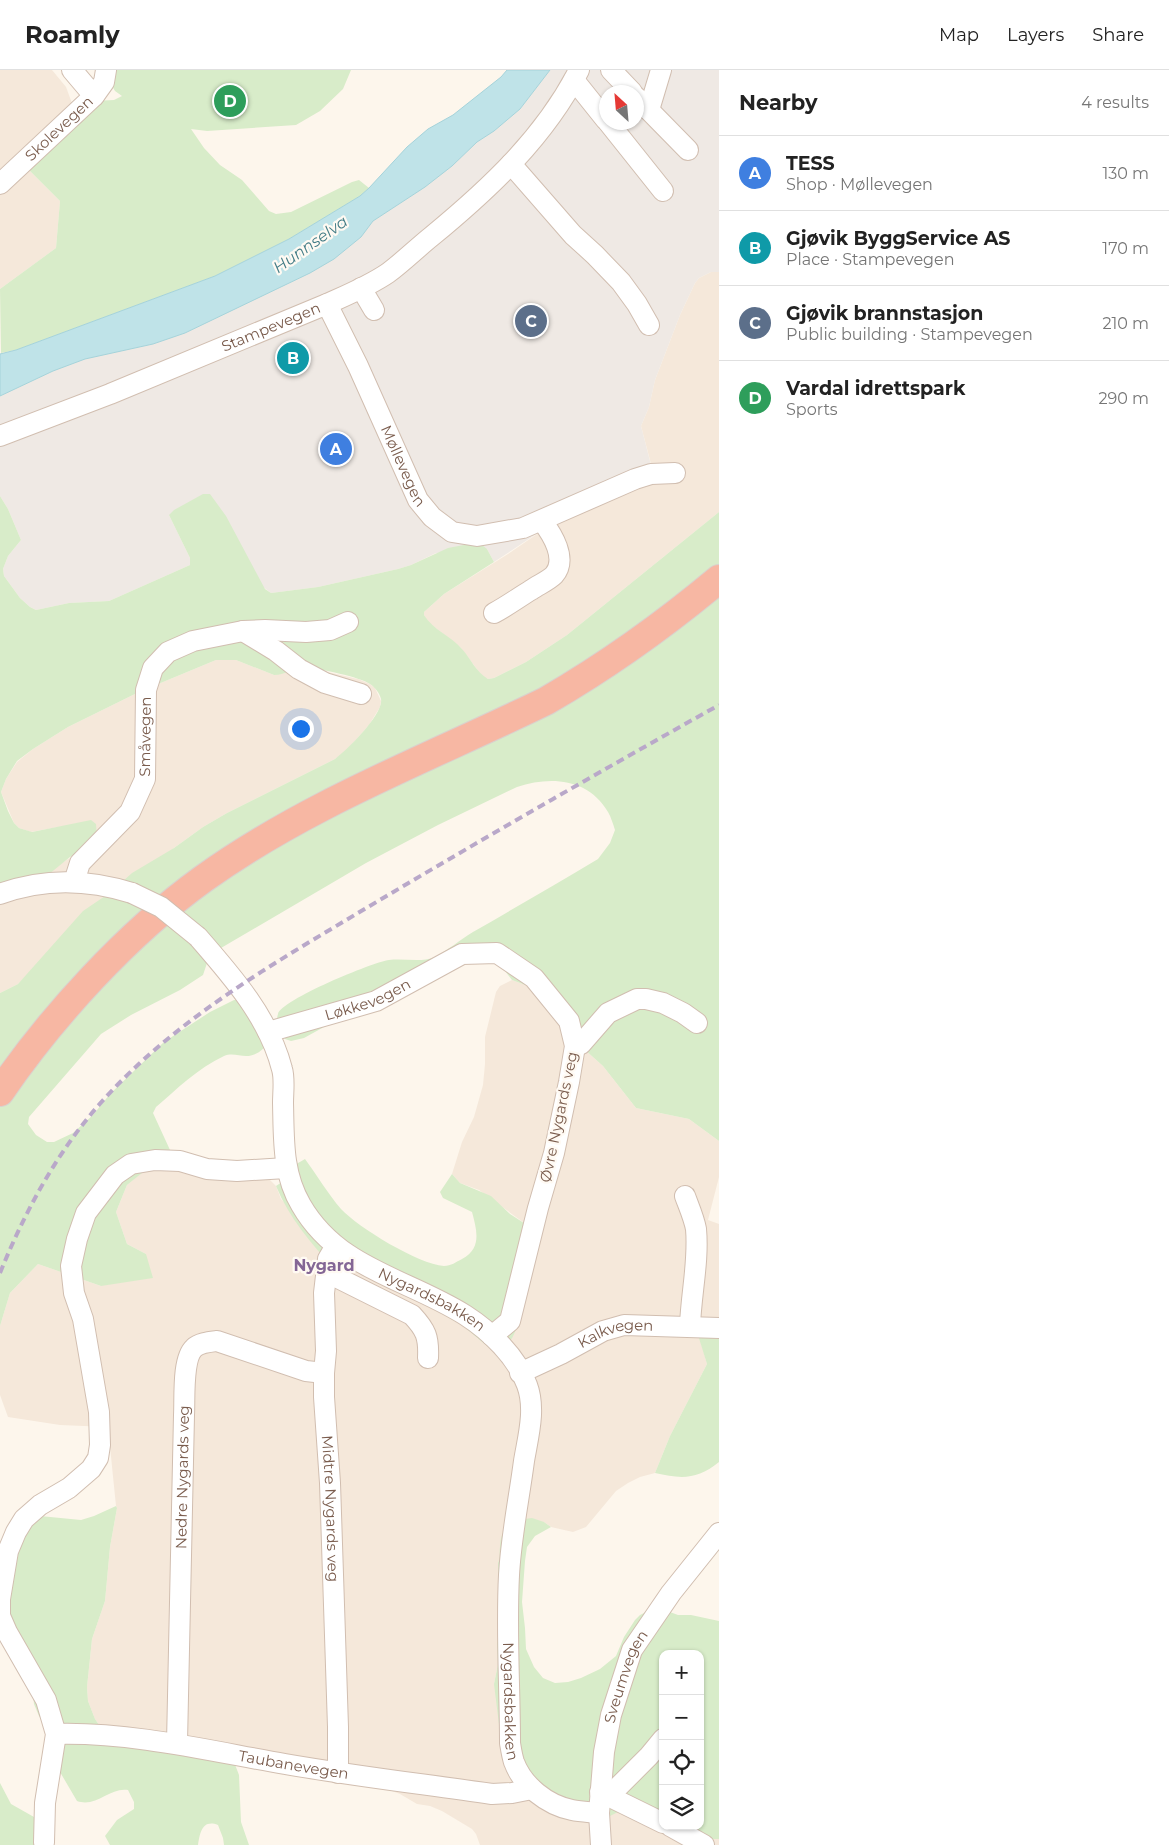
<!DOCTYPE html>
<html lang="en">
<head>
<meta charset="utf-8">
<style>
	:root { --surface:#fff; --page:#f2f2f2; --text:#222; --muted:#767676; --line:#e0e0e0; --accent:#e76f51 }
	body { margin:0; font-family:Montserrat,sans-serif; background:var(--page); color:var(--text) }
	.controls { position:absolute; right:15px; bottom:15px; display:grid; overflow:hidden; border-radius:10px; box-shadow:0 1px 4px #0004 }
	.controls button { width:45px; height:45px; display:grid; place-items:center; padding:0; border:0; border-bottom:1px solid var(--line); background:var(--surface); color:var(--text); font:25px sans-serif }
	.compass { position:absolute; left:599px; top:15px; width:45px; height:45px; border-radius:50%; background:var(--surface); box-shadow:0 1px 4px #0004; rotate:334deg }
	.you { position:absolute; left:300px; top:658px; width:18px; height:18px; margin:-12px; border:4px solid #fff; border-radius:50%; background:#1a73e8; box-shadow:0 0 0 8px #1a73e833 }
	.badge { display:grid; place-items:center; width:32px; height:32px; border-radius:50%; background:var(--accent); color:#fff; font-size:16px; font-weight:700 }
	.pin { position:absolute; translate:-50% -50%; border:2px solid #fff; box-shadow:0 1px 5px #0006 }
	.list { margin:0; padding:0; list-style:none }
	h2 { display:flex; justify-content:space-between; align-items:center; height:65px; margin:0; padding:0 20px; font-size:21px }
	h2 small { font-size:16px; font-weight:400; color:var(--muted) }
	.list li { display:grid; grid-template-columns:32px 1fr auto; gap:15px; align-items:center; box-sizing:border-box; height:75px; padding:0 20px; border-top:1px solid var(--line) }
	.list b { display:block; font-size:19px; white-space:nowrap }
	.list p { margin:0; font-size:16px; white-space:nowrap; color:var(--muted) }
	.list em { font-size:16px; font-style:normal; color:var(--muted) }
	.icon { flex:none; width:28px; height:28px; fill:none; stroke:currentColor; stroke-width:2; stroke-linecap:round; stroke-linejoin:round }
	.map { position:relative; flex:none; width:719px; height:1775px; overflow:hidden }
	header { display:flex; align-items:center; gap:30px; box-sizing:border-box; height:70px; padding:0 25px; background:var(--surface); border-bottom:1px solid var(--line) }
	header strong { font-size:24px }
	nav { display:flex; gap:28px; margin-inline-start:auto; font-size:18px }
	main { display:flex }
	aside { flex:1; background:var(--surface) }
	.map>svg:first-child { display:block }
	.residential { fill:#f5e8da }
	.industrial { fill:#efe9e4; fill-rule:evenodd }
	.green { fill:#d8ecc9 }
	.water { fill:#bfe3e8; stroke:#a5d3da }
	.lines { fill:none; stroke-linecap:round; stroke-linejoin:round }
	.minor-casing { stroke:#d1beb0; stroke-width:22 }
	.highway-casing { stroke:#dad1cd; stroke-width:30 }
	.minor { stroke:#fff; stroke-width:20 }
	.highway { stroke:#f7b7a3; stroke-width:28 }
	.rail { stroke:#b9a8c9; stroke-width:4; stroke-dasharray:8 5; stroke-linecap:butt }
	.minor-bridge-casing { stroke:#d1beb0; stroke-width:22; stroke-linecap:butt }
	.minor-bridge { stroke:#fff; stroke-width:20 }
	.labels { text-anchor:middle; stroke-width:4.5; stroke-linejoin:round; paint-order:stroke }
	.street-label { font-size:15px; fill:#7a5c4d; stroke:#fffaf3 }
	.water-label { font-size:16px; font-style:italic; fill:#437c86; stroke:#fffaf3 }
	.neighbourhood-label { font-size:16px; font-weight:bold; fill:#846695; stroke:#fffaf3 }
</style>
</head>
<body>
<header>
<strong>Roamly</strong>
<nav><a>Map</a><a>Layers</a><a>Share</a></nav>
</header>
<main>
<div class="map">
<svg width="719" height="1775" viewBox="0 0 719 1775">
	<rect width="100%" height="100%" fill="#fdf6ec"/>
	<g class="residential">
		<path d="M0,0H52L66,17L73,36L21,92L60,131L56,178L0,219Z"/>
		<path d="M711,202H719V442L567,565L526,592L494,608L488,609L482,606L461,578L428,552L424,545V542L444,524L508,484L553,453L651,394L641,356L649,337L655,310L680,245L695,213L699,208Z"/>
		<path d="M216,590H236L274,605L306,597L358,609L370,614L375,618L381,631L380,637L369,655L346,681L335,689L227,743L203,757L174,778L33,899L18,914L0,923V831L94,773L58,757L31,762L19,758L14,753L1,722L6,709L17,692L33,679L68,657L139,622Z"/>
		<path d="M512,910L549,924L575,971L603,996L636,1038L689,1049L719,1071V1107L708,1150L719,1154V1269L699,1265L707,1294L670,1366L655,1403L640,1407L628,1413L616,1421L586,1457L573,1462L551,1457L544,1452L501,1487L498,1493L500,1560L497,1574L498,1594L494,1614L632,1735L710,1769H719V1775H480L476,1764L472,1759L442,1741L430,1736L417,1734L400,1724L381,1717L166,1667L99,1655L95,1649L88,1631L87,1617L92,1569L105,1531L110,1477L117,1438L116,1436L108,1357L60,1355L8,1347L0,1325V1256L10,1223L38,1194L101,1216L146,1184L127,1174L116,1142L127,1115L147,1098L268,1108L276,1116L281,1129L348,1197L392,1215L463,1256L494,1282L527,1155L479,1120L460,1113L452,1104L462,1072L474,1047L483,1015L485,994V967L496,922L500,916Z"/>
	</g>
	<path class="industrial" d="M550,0H719V202H711L699,208L695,213L680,245L655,310L649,337L641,356L651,395L553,453L494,492L487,479L436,483L411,495L398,499L318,517L271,523L169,445L190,488V495L109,531L69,533L36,540L30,537L20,528L4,506L3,499L8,486L21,470L8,439L0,426V326L53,301L85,289L153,274L185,263L361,167L373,151L425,117L452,96L477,72L494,61L520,39ZM606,22H636V52H606Z"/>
	<g class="green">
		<path d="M103,0H351L343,19L320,41L296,55L207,61L191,59L204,78L220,95L242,110L269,141L276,144L291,142L352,112L359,110L369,118L360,126L289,169L215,206L16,280L1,283L0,219L56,178L60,131L21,92L94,31L114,30L122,26L115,21Z"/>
		<path d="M203,424H210L226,446L265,519L271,523L318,517L398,499L411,495L448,478L469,474L482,475L487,479L494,492L444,524L424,542V545C433,560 451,566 462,579C471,589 476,602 488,609L494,608L526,592L567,565L719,442V1071L689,1049L636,1038L603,996L575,971L549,924L512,910L499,893L466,890L353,941L304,968L291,971L285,969C281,962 275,952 278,944C281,930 373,892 389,890C404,888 421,893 435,887C448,880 460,870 473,862C515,838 556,814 598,789L610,773L615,760C613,754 611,747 608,742C588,708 550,706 517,717L438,755L366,793L221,878L215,882L207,893L203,905L180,920L131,945L101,964L29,1047L28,1054L36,1065L47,1072H54L73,1063L93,1045L110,1024L164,972L210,942L234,930H240L259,966L264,978C247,994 237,980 224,986C198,998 177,1019 156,1037L153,1043L170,1080L173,1096L147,1099L127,1115L116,1142L127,1174L146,1184L153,1208L101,1216L38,1194L10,1223L0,1256V923L18,914L83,841L111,822L132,803L174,778L203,757L227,743L335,689C347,680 384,644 381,629C380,624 375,617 370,614C360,607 320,599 307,597C296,596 286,605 274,605L236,590H216L139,622L68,657L33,679L17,691L6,709L1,722L8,741L14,753L19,758L32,762L91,750L96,754L97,767L94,773L70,787L32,818L0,831V426L8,439L21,470L8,486L3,499L4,506L20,528L30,537L36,540L69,533L109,531L190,495V488L169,445L174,440Z"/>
		<path d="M305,1089C317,1105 328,1124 341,1139C359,1158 418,1194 444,1196C451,1196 456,1192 462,1189C482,1178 477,1161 472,1142L443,1128L440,1122L452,1104L460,1113L491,1126L510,1144L527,1155L518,1253C513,1270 509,1275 494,1282L463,1256L392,1215L348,1197L334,1199C311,1173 289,1148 276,1116L282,1112L293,1096Z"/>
		<path d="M698,1265L719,1269V1392C697,1410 681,1409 655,1403L670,1366L707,1294Z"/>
		<path d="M116,1436L117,1438L110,1477L105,1531L92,1569L87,1617L88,1631L95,1649L99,1655L166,1667L234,1692L239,1705L241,1752L249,1775H224L223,1768L218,1755C202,1749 200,1763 198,1775H110L105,1766L117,1750L134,1739V1732L128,1720C110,1717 96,1738 77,1731L60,1702L58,1675L52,1663L39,1646L34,1634L32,1614L7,1537L14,1490L28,1452L40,1446L81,1450L94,1446Z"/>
		<path d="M532,1448L544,1452L551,1457L535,1466L527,1477L525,1491L522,1532L525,1558L526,1579L534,1597L543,1608L555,1613L568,1612L581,1608L600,1599L616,1586L624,1567L635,1550L640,1545L652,1539L659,1538L678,1545H691L719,1551V1769H710L676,1756H700V1584H663V1747L632,1735L602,1750L569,1745L503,1687L494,1614L498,1594L497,1574L500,1560L498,1493C501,1487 499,1483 500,1477C501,1455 512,1451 532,1448Z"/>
		<path d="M0,1713L11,1734L34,1747L40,1760V1775H0Z"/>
	</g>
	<path class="water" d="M507,0H550L520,39L494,61L477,72L452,96L425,117L373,151L361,167L334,189L310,203L185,263L153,274L85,289L53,301L0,326V284L16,280L215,206L289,169L360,126L369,118L407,77L428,59L453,45L501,7Z"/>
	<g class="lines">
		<g class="minor-casing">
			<g id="minor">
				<path d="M611,0L632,22"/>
				<path d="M574,10L606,50"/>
				<path d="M94,26L104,12L106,0"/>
				<path d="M636,27L688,80"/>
				<path d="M649,40L661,0"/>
				<path d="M608,52L663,121"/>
				<path d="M511,94L573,165L595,185L621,212L637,234L649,255"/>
				<path id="s1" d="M0,114L94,26L72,0"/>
				<path d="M361,218L374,240"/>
				<path id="s2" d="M327,234L358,296L418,430L432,447L452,462L477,466L523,458L635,409L651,404L675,403"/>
				<path id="s3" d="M0,366L110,324L327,234C347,225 369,216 388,203C403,192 417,178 432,166C489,119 545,67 579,0"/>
				<path d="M494,543C507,536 518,528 531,520C538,515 548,511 554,505C568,489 552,464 542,451"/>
				<path d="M243,561L276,581L299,599L325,613L361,624"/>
				<path id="s4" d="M74,812L80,793L130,742L145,709L146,620L153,598L168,582L193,571L243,561L265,560L306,562L330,560L348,552"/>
				<path d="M0,824C43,808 88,809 132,823"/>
				<path id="s5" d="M198,867C232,906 269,948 282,999C285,1009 283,1022 283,1033C284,1068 282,1103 301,1135C338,1199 406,1208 465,1245C490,1261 517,1287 527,1315C536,1339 528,1367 524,1391C519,1429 511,1467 509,1505C506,1561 510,1617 510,1673C511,1679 512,1686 514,1692C523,1716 547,1735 572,1740C581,1742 591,1742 599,1743"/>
				<path id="s6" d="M268,962L376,931L462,884L497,883L534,908L569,951L575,976L569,1012L554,1083L538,1138L510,1251L492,1266"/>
				<path d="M575,976L581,974L608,943L637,929H646L663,933L683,943L697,953"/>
				<path d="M685,1126C689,1137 694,1148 696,1159C699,1191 691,1224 690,1256"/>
				<path id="s7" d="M335,1177L328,1189L324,1223L326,1281L324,1303V1327L330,1413L338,1657V1703"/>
				<path d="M326,1202L412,1245C426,1260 429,1267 428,1288"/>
				<path id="s8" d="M520,1303L561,1284L603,1261L624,1255L719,1258"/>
				<path id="s9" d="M56,1664C133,1662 210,1681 285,1694C354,1706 423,1714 492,1724L512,1723L532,1719"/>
				<path id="s10" d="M177,1673L184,1345C185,1329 182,1289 194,1278C199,1273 209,1272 217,1271L306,1301L324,1303"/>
				<path d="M600,1722L663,1753"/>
				<path d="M609,1726L649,1686L663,1669"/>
				<path d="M670,1756L704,1775"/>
				<path d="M44,1772L45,1733L56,1664L46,1630L7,1562L0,1546V1529L8,1481L16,1462L24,1449L40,1435L69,1418L91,1399L98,1388L100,1375L99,1342L83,1249L74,1223L71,1196L77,1169L86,1143L115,1105L131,1094L155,1090L180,1091L207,1099L237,1101L286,1098"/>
				<path id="s11" d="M601,1775L599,1743L604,1682L611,1645L632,1580L671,1523L719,1463"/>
			</g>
		</g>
		<g class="highway-casing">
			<path id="highway" d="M0,1022C52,946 128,863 203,809C307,734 431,687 546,631C608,595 664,555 719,509"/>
		</g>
		<use href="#minor" class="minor"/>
		<use href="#highway" class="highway"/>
		<path class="rail" d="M0,1203C26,1139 59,1078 106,1027C179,947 276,892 368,837C484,768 601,701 719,635"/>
		<g class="minor-bridge-casing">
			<path id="minor-bridge" d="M132,823L161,837L198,867"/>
		</g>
		<use href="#minor-bridge" class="minor-bridge"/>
	</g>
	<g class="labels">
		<g class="street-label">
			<text dy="5" stroke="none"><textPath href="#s1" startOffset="81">Skolevegen</textPath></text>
			<text dy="5" stroke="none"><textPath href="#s3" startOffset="292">Stampevegen</textPath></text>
			<text dy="5" stroke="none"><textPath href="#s2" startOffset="179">Møllevegen</textPath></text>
			<text dy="5" stroke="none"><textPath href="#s4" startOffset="170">Småvegen</textPath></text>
			<text dy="5" stroke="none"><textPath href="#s6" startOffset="105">Løkkevegen</textPath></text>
			<text transform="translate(559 1047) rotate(-78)" y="5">Øvre Nygards veg</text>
			<text dy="5" stroke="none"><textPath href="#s5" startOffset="461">Nygardsbakken</textPath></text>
			<text dy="5" stroke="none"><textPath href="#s8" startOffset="105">Kalkvegen</textPath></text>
			<text dy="5" stroke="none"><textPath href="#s10" startOffset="266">Nedre Nygards veg</textPath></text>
			<text dy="5" stroke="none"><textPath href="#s7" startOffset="264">Midtre Nygards veg</textPath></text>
			<text dy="5" stroke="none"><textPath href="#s11" startOffset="172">Sveumvegen</textPath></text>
			<text dy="5" stroke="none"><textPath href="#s5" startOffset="911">Nygardsbakken</textPath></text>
			<text dy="5" stroke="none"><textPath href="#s9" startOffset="240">Taubanevegen</textPath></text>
		</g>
		<g class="water-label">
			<text transform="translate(310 174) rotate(-35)" y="6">Hunnselva</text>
		</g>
		<g class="neighbourhood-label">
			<text x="324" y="1201">Nygard</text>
		</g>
	</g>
</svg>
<div class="controls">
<button>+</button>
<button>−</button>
<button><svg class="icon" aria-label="locate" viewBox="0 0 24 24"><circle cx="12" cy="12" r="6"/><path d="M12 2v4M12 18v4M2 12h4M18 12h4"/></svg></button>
<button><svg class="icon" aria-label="layers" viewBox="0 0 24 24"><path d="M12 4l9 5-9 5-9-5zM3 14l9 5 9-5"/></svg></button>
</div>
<svg class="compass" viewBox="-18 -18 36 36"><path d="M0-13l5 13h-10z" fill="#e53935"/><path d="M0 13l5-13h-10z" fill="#767676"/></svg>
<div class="you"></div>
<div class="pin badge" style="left:336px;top:379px;background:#3f7fe0">A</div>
<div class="pin badge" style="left:293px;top:288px;background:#0f9aa8">B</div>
<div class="pin badge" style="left:531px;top:251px;background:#5c6f8a">C</div>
<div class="pin badge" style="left:230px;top:31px;background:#2e9e5b">D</div>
</div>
<aside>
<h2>Nearby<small>4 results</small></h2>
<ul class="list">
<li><span class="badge" style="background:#3f7fe0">A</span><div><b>TESS</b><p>Shop · Møllevegen</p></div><em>130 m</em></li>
<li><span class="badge" style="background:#0f9aa8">B</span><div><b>Gjøvik ByggService AS</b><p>Place · Stampevegen</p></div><em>170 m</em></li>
<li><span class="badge" style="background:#5c6f8a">C</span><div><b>Gjøvik brannstasjon</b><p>Public building · Stampevegen</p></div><em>210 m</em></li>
<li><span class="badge" style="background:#2e9e5b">D</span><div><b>Vardal idrettspark</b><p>Sports</p></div><em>290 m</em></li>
</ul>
</aside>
</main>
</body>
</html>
